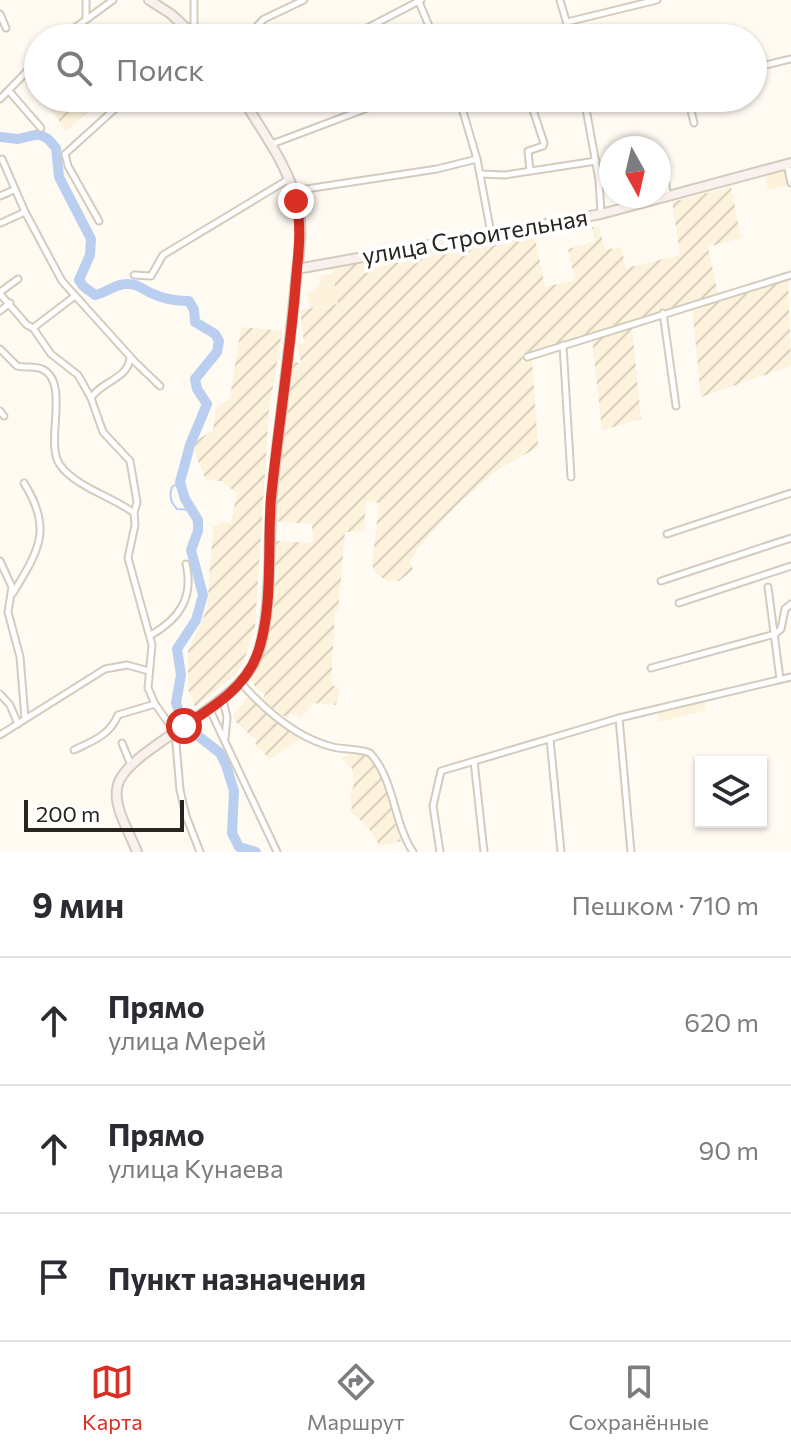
<!DOCTYPE html>
<html lang="ru">
<head>
<meta charset="utf-8">
<style>
	:root { --surface:#fff; --page:#f2f2f3; --text:#2b2b33; --muted:#7c7c81; --line:#e1e1e2; --accent:#d93025 }
	body { margin:0; font-family:Commissioner,sans-serif; background:var(--page); color:var(--text) }
	.controls { position:absolute; right:24px; bottom:24px; display:grid; overflow:hidden; border-radius:0px; box-shadow:0 2px 6px #0004 }
	.controls button { width:72px; height:72px; display:grid; place-items:center; padding:0; border:0; border-bottom:2px solid var(--line); background:var(--surface); color:var(--text); font:40px sans-serif }
	.compass { position:absolute; left:599px; top:136px; width:72px; height:72px; border-radius:50%; background:var(--surface); box-shadow:0 2px 6px #0004; rotate:172deg }
	.scale { position:absolute; left:24px; bottom:20px; width:160px; box-sizing:border-box; padding-left:8px; border:4px solid #282520; border-top:0; font-size:22px; line-height:28px; white-space:nowrap; color:#282520; -webkit-text-stroke:6px #fff; paint-order:stroke }
	.stop { position:absolute; width:24px; height:24px; margin:-18px; border:6px solid #d93025; border-radius:50%; background:#fff }
	.stop.end { background:#d93025; border-color:#fff; box-shadow:0 2px 8px #0008 }
	.list { margin:0; padding:0; list-style:none }
	h2 { display:flex; justify-content:space-between; align-items:center; height:104px; margin:0; padding:0 32px; font-size:34px }
	h2 small { font-size:26px; font-weight:400; color:var(--muted) }
	.list li { display:grid; grid-template-columns:52px 1fr auto; gap:24px; align-items:center; box-sizing:border-box; height:128px; padding:0 32px; border-top:2px solid var(--line) }
	.list b { display:block; font-size:30px; white-space:nowrap }
	.list p { margin:0; font-size:26px; white-space:nowrap; color:var(--muted) }
	.list em { font-size:26px; font-style:normal; color:var(--muted) }
	.icon { flex:none; width:44px; height:44px; fill:none; stroke:currentColor; stroke-width:2; stroke-linecap:round; stroke-linejoin:round }
	.map { position:relative; flex:none; width:791px; height:852px; overflow:hidden }
	.search { position:absolute; background:var(--surface); box-shadow:0 2px 6px #0004; left:24px; right:24px; top:24px; height:88px; display:flex; align-items:center; gap:20px; box-sizing:border-box; padding:0 28px; border-radius:44px; color:var(--muted); font-size:30px }
	.sheet { height:488px; background:var(--surface) }
	nav { display:flex; justify-content:space-around; align-items:center; box-sizing:border-box; height:112px; border-top:2px solid var(--line); background:var(--surface); font-size:22px; color:var(--muted) }
	nav a { display:grid; justify-items:center; gap:4px }
	nav .on { color:var(--accent) }
	.map>svg:first-child { display:block }
	.built { fill:#fdf2dc }
	.industrial { fill:url(#industrial-furrows) }
	.lines { fill:none; stroke-linecap:round; stroke-linejoin:round }
	.stream { stroke:#bacff0; stroke-width:2 }
	.river { stroke:#bacff0; stroke-width:10 }
	.street-casing { stroke:#d3ccbe; stroke-width:9 }
	.secondary-casing { stroke:#d3ccbe; stroke-width:12 }
	.street { stroke:#fff; stroke-width:5 }
	.secondary { stroke:#faf1ee; stroke-width:8 }
	.route { stroke:#d93025; stroke-width:10 }
	.labels { text-anchor:middle; stroke-width:8; stroke-linejoin:round; paint-order:stroke }
	.street-label { font-size:24px; fill:#282520; stroke:#fff }
</style>
</head>
<body>
<div class="map">
<svg width="791" height="852" viewBox="0 0 791 852">
	<defs>
		<pattern id="industrial-furrows" width="10" height="10" patternUnits="userSpaceOnUse" patternTransform="scale(2)"><rect width="10" height="10" fill="#fdf2dc"/><path d="M-1 1l2-2M0 10L10 0M9 11l2-2" fill="none" stroke="#d9cfbc"/></pattern>
	</defs>
	<rect width="100%" height="100%" fill="#fffaf2"/>
	<g class="built">
		<path d="M786,171L789,185L768,190L765,176Z"/>
		<path d="M333,273L339,304L310,308L307,293L315,291L321,280L320,276Z"/>
		<path d="M705,702L706,710L659,722L658,714Z"/>
	</g>
	<g class="industrial">
		<path d="M88,23L108,38H68Z"/>
		<path d="M44,98H103L66,131Z"/>
		<path d="M731,187L741,238L708,247L718,294L522,354L523,362L532,360L538,447L497,470L455,507L418,548L410,562L413,570L399,581L386,580L377,574L372,565L379,503L366,500L364,531L345,532L338,611H335L331,685L340,688L336,705L314,703L301,717L290,713L287,718L262,701L265,694L257,689L251,680L268,639L273,610L276,541L313,543L312,524L275,521L293,362L301,363L297,345L304,343L300,310L338,304L332,268L534,233L545,287L575,280L568,249L595,242L592,227H599L605,250L621,247L626,268L680,255L672,202Z"/>
		<path d="M788,280L791,366L701,397L692,308Z"/>
		<path d="M241,327L282,331L269,410L255,627L243,663L234,676L195,707L188,689V651L207,609L213,528L222,522L231,523L237,493L221,481L206,480L194,451L195,441L213,431L216,408L230,398Z"/>
		<path d="M632,328L641,419L602,430L592,340Z"/>
		<path d="M249,696L259,708L303,737L270,759L255,744L257,741L235,721L233,715Z"/>
		<path d="M352,752L367,756L374,763L383,780L401,841L380,846L367,826L352,813L350,794L354,785L352,768L342,759Z"/>
	</g>
	<g class="lines">
		<path class="stream" d="M180,482L172,487C169,495 171,503 177,509L192,510"/>
		<path class="river" d="M0,137L18,139L39,134L48,139L56,148L59,177L91,239L90,255L79,280L83,286L95,295C107,293 114,284 126,284C137,283 142,289 151,293C163,299 175,301 189,301L194,310L195,322L215,334L219,341L217,352L195,379L197,389L207,404L190,445L180,482L185,499L198,520V531L191,550L203,595L196,620L177,649L181,675L176,703L180,714L186,717L197,735L220,753L226,765L234,791L232,833L239,847L256,852"/>
		<g class="street-casing">
			<g id="street">
				<path d="M86,0V18"/>
				<path d="M194,0V35"/>
				<path d="M560,0L571,38"/>
				<path d="M419,2L434,38"/>
				<path d="M0,14L6,28"/>
				<path d="M567,22L657,0"/>
				<path d="M507,36L508,38"/>
				<path d="M61,38L113,0"/>
				<path d="M245,38L264,19L304,0"/>
				<path d="M348,38L421,0"/>
				<path d="M753,68L791,59"/>
				<path d="M9,91L41,128"/>
				<path d="M459,98L477,159L491,233"/>
				<path d="M529,98L544,143L543,146L528,151L530,171"/>
				<path d="M584,98L599,180L601,213"/>
				<path d="M688,98L694,123"/>
				<path d="M0,99L38,60"/>
				<path d="M585,105L618,98"/>
				<path d="M272,144L394,98"/>
				<path d="M632,145L633,148"/>
				<path d="M2,159L25,212L62,281L135,362L160,386"/>
				<path d="M664,160L667,197"/>
				<path d="M787,164L791,183"/>
				<path d="M480,174L505,175L596,161"/>
				<path d="M293,191L437,169L477,159"/>
				<path d="M0,196L14,190"/>
				<path d="M99,221L68,166L65,154L127,98"/>
				<path d="M1,223L25,212"/>
				<path d="M134,275L151,276L163,255L289,179"/>
				<path d="M0,292L18,279"/>
				<path d="M0,294L27,325L33,328L51,354L78,375L91,398L103,432L130,461L137,502L134,513"/>
				<path d="M0,311L10,303"/>
				<path d="M663,313L676,406"/>
				<path d="M33,328L75,296"/>
				<path d="M563,345L571,477"/>
				<path d="M0,349L17,366C25,368 35,366 42,369C71,382 44,443 60,465C77,488 112,496 134,513L135,525L128,558L152,645L148,688L155,704L175,732L180,790L186,816L200,852"/>
				<path d="M527,357L791,275"/>
				<path d="M91,398C101,381 129,379 130,357"/>
				<path d="M0,411L4,416"/>
				<path d="M667,534L791,493"/>
				<path d="M0,561L12,587L8,612L20,657L25,718"/>
				<path d="M661,581L791,538"/>
				<path d="M768,587L780,679"/>
				<path d="M13,593C39,550 53,529 24,483"/>
				<path d="M679,603L791,566"/>
				<path d="M151,635C179,619 194,598 186,564"/>
				<path d="M651,668L775,634L781,629L785,609L791,604"/>
				<path d="M241,683C265,710 296,738 333,747C345,750 357,748 370,753C395,780 393,822 413,852"/>
				<path d="M0,694L10,705L18,724"/>
				<path d="M223,700L227,717L225,738"/>
				<path d="M210,710L277,852"/>
				<path d="M619,718L631,852"/>
				<path d="M0,735L105,669L127,665L149,671"/>
				<path d="M550,739L561,852"/>
				<path d="M122,743L131,765"/>
				<path d="M74,750C93,741 110,735 118,715L155,704"/>
				<path d="M474,761L484,852"/>
				<path d="M440,852L433,806L441,771L619,718L791,677"/>
			</g>
		</g>
		<g class="secondary-casing">
			<g id="secondary">
				<path d="M149,0L171,14L197,38"/>
				<path d="M297,269L601,214L791,163"/>
				<path d="M137,852C130,833 114,809 117,789C120,751 234,711 256,659C274,615 267,534 273,484C280,419 289,355 295,290C297,265 303,237 299,212C292,170 263,133 242,98"/>
			</g>
		</g>
		<use href="#street" class="street"/>
		<use href="#secondary" class="secondary"/>
	</g>
	<g class="lines">
		<path class="route" d="M184,726C213,707 244,689 257,655C274,609 267,547 271,498C278,429 289,361 295,292C297,262 303,231 296,201"/>
	</g>
	<g class="labels">
		<g class="street-label">
			<text transform="translate(475 237) rotate(-10)" y="8">улица Строительная</text>
		</g>
	</g>
</svg>
<div class="controls">
<button><svg class="icon" aria-label="layers" viewBox="0 0 24 24"><path d="M12 4l9 5-9 5-9-5zM3 14l9 5 9-5"/></svg></button>
</div>
<svg class="compass" viewBox="-18 -18 36 36"><path d="M0-13l5 13h-10z" fill="#e53935"/><path d="M0 13l5-13h-10z" fill="#7c7c81"/></svg>
<div class="scale">200 m</div>
<div class="stop" style="left:184px;top:726px"></div>
<div class="stop end" style="left:296px;top:201px"></div>
<div class="search"><svg class="icon" aria-label="search" viewBox="0 0 24 24"><circle cx="10" cy="10" r="6"/><path d="M15 15l6 6"/></svg>Поиск</div>
</div>
<section class="sheet">
<h2>9 мин<small>Пешком · 710 m</small></h2>
<ul class="list">
<li><svg class="icon" aria-label="ahead" viewBox="0 0 24 24"><path d="M12 20V5M6 11l6-6 6 6"/></svg><div><b>Прямо</b><p>улица Мерей</p></div><em>620 m</em></li>
<li><svg class="icon" aria-label="ahead" viewBox="0 0 24 24"><path d="M12 20V5M6 11l6-6 6 6"/></svg><div><b>Прямо</b><p>улица Кунаева</p></div><em>90 m</em></li>
<li><svg class="icon" aria-label="arrive" viewBox="0 0 24 24"><path d="M6 21V4h12l-3 4 3 4H6"/></svg><div><b>Пункт назначения</b></div></li>
</ul>
</section>
<nav>
<a class="on"><svg class="icon" aria-label="map" viewBox="0 0 24 24"><path d="M3 6l6-2 6 2 6-2v14l-6 2-6-2-6 2zM9 4v14M15 6v14"/></svg>Карта</a>
<a><svg class="icon" aria-label="directions" viewBox="0 0 24 24"><path d="M12 3l9 9-9 9-9-9zM9 14v-3h6M13 9l2 2-2 2"/></svg>Маршрут</a>
<a><svg class="icon" aria-label="saved" viewBox="0 0 24 24"><path d="M7 4h10v16l-5-4-5 4z"/></svg>Сохранённые</a>
</nav>
</body>
</html>
